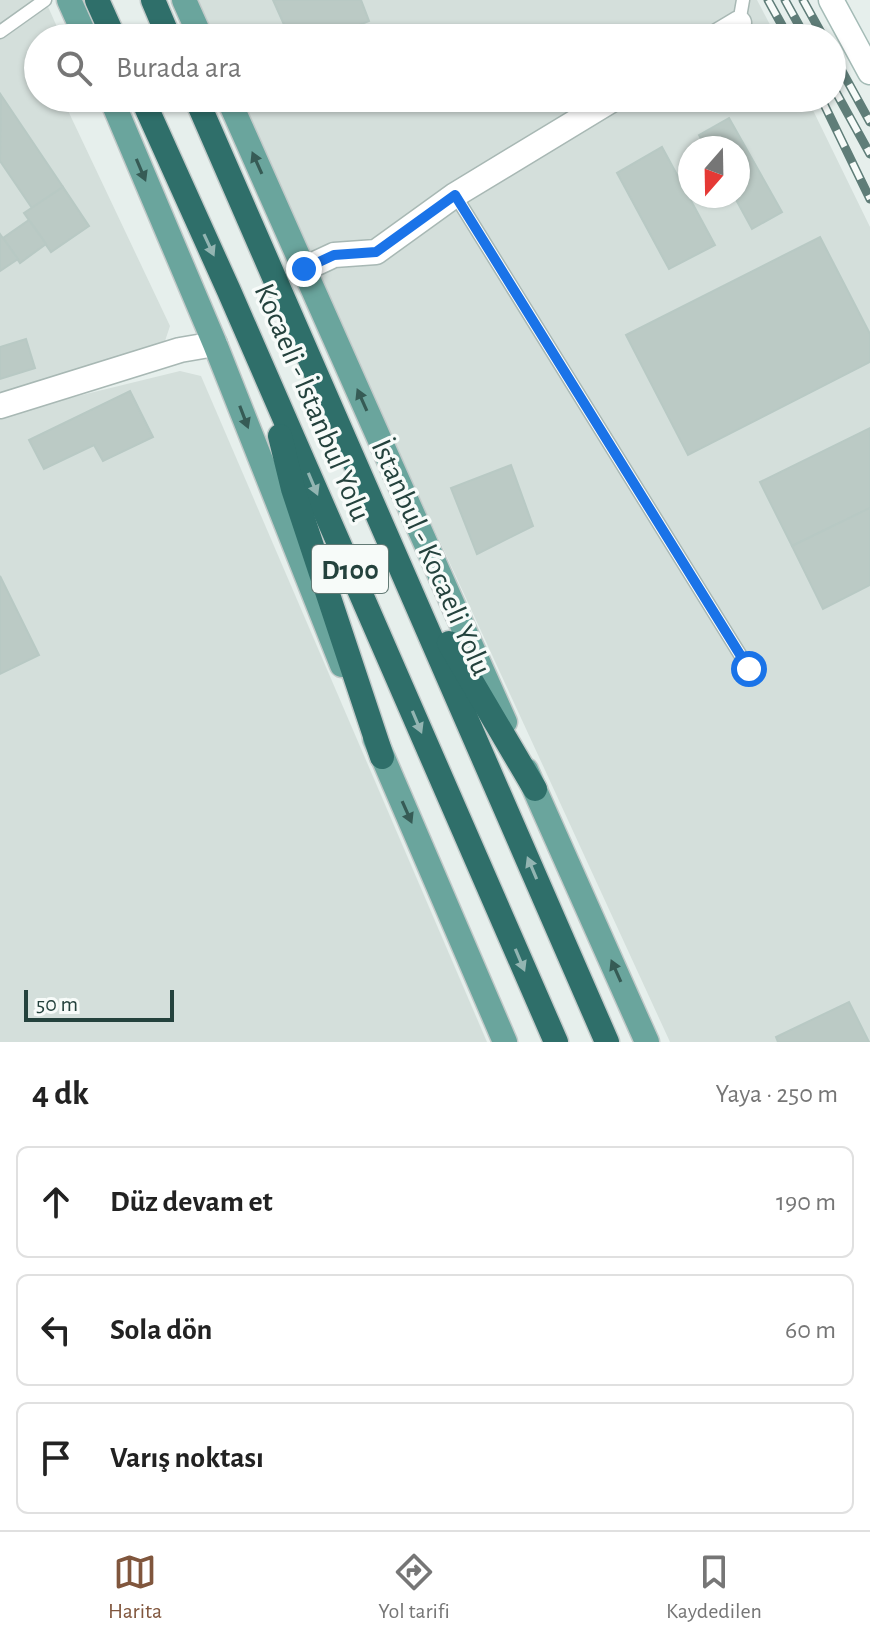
<!DOCTYPE html>
<html lang="tr">
<head>
<meta charset="utf-8">
<style>
	:root { --surface:#fff; --page:#f2f2f2; --text:#222; --muted:#767676; --line:#e0e0e0; --accent:#80563d }
	body { margin:0; font-family:"Alegreya Sans",sans-serif; background:var(--page); color:var(--text) }
	.compass { position:absolute; left:678px; top:136px; width:72px; height:72px; border-radius:50%; background:var(--surface); box-shadow:0 2px 6px #0004; rotate:200deg }
	.scale { position:absolute; left:24px; bottom:20px; width:150px; box-sizing:border-box; padding-left:8px; border:4px solid #24423d; border-top:0; font-size:22px; line-height:28px; white-space:nowrap; color:#24423d; -webkit-text-stroke:6px #f7fbf9; paint-order:stroke }
	.stop { position:absolute; width:24px; height:24px; margin:-18px; border:6px solid #1a73e8; border-radius:50%; background:#fff }
	.stop.end { background:#1a73e8; border-color:#fff; box-shadow:0 2px 8px #0008 }
	.list { margin:0; padding:0; list-style:none }
	h2 { display:flex; justify-content:space-between; align-items:center; height:104px; margin:0; padding:0 32px; font-size:34px }
	h2 small { font-size:26px; font-weight:400; color:var(--muted) }
	.list li { display:grid; grid-template-columns:52px 1fr auto; gap:24px; align-items:center; box-sizing:border-box; height:112px; margin:0 16px 16px; padding:0 16px; border:2px solid var(--line); border-radius:12px }
	.list b { display:block; font-size:30px; white-space:nowrap }
	.list em { font-size:26px; font-style:normal; color:var(--muted) }
	.icon { flex:none; width:44px; height:44px; fill:none; stroke:currentColor; stroke-width:2; stroke-linecap:round; stroke-linejoin:round }
	.map { position:relative; flex:none; width:870px; height:1042px; overflow:hidden }
	.search { position:absolute; background:var(--surface); box-shadow:0 2px 6px #0004; left:24px; right:24px; top:24px; height:88px; display:flex; align-items:center; gap:20px; box-sizing:border-box; padding:0 28px; border-radius:44px; color:var(--muted); font-size:30px }
	.sheet { height:488px; background:var(--surface) }
	nav { display:flex; justify-content:space-around; align-items:center; box-sizing:border-box; height:112px; border-top:2px solid var(--line); background:var(--surface); font-size:22px; color:var(--muted) }
	nav a { display:grid; justify-items:center; gap:4px }
	nav .on { color:var(--accent) }
	.map>svg:first-child { display:block }
	.built { fill:#d4dfdb; fill-rule:evenodd }
	.building { fill:#bbcac5; stroke:#b8c9c4; stroke-width:2 }
	.lines { fill:none; stroke-linecap:round; stroke-linejoin:round }
	.lane-casing { stroke:#a8b8b4; stroke-width:15 }
	.street-casing { stroke:#a8b8b4; stroke-width:27 }
	.secondary-casing { stroke:#a4bbb6; stroke-width:27 }
	.primary-casing { stroke:#c2cac9; stroke-width:27 }
	.highway-casing { stroke:#c2cac9; stroke-width:27 }
	.lane { stroke:#fff; stroke-width:12 }
	.street { stroke:#fff; stroke-width:24 }
	.secondary { stroke:#fff; stroke-width:24 }
	.primary { stroke:#6aa59d; stroke-width:24 }
	.highway { stroke:#2f6f6a; stroke-width:24 }
	.rail-casing { stroke:#5f7d78; stroke-width:9 }
	.rail { stroke:#f7fbf9; stroke-width:6; stroke-dasharray:18; stroke-linecap:butt }
	.oneway { fill:#365b55 }
	.oneway2 { fill:#93b5b2 }
	.route { stroke:#1a73e8; stroke-width:10 }
	.labels { text-anchor:middle; stroke-width:7; stroke-linejoin:round; paint-order:stroke }
	.shield { fill:#f7fbf9; stroke:#637a75; stroke-width:2 }
	.shield-label { font-size:28px; font-weight:bold; fill:#24423d }
	.street-label { font-size:30px; fill:#24423d; stroke:#f7fbf9 }
</style>
</head>
<body>
<div class="map">
<svg width="870" height="1042" viewBox="0 0 870 1042">
	<rect width="100%" height="100%" fill="#e6efec"/>
	<g class="built">
		<path d="M0,0H45L62,38H38V98H62L170,326L164,344L0,393Z"/>
		<path d="M191,0H757L777,38H208Z"/>
		<path d="M236,98H807L870,227V1042H670ZM690,148H738V196H690Z"/>
		<path d="M180,371L201,376L487,1042H0V415Z"/>
	</g>
	<g class="building">
		<path d="M273,0H361L369,21L328,38H310L308,33L290,38Z"/>
		<path d="M1,95L63,187L32,208L0,161Z"/>
		<path d="M729,118L782,212L752,229L734,196H738V148H707L699,135Z"/>
		<path d="M662,147L715,245L669,269L617,173Z"/>
		<path d="M63,187L89,226L51,252L24,213Z"/>
		<path d="M29,220L46,244L20,263L3,238Z"/>
		<path d="M0,234L18,259L0,271Z"/>
		<path d="M820,237L870,334V362L688,455L626,335Z"/>
		<path d="M26,339L35,368L0,379V347Z"/>
		<path d="M130,391L153,437L103,461L94,445L44,469L29,440Z"/>
		<path d="M870,428V508L792,546L760,482Z"/>
		<path d="M511,465L533,526L477,554L451,488Z"/>
		<path d="M870,508V585L823,609L792,546Z"/>
		<path d="M0,576L39,655L0,674Z"/>
		<path d="M849,1002L869,1042H778L776,1037Z"/>
	</g>
	<g class="lines">
		<g class="lane-casing">
			<g id="lane">
				<path d="M739,23L743,0"/>
				<path d="M0,32L45,0"/>
				<path d="M455,195L749,669"/>
			</g>
		</g>
		<g class="street-casing">
			<g id="street">
				<path d="M714,38L739,23"/>
				<path d="M304,269L334,255L376,252L455,195L615,98"/>
				<path d="M0,406L180,350L215,344"/>
			</g>
		</g>
		<g class="secondary-casing">
			<path id="secondary" d="M831,0L870,72"/>
		</g>
		<g class="primary-casing">
			<g id="primary">
				<path d="M69,0L86,38"/>
				<path d="M184,0L201,38"/>
				<path d="M111,98L215,344L342,665"/>
				<path d="M228,98L505,722"/>
				<path d="M375,739L505,1042"/>
				<path d="M526,770L647,1042"/>
			</g>
		</g>
		<g class="highway-casing">
			<g id="highway">
				<path d="M97,0L114,38"/>
				<path d="M153,0L169,38"/>
				<path d="M142,98L229,291L556,1042"/>
				<path d="M196,98L607,1042"/>
				<path d="M280,436L293,489L382,757"/>
				<path d="M449,643L535,789"/>
			</g>
		</g>
		<use href="#lane" class="lane"/>
		<use href="#street" class="street"/>
		<use href="#secondary" class="secondary"/>
		<use href="#primary" class="primary"/>
		<use href="#highway" class="highway"/>
		<g class="rail-casing">
			<g id="rail">
				<path d="M768,0L789,38"/>
				<path d="M785,0L806,38"/>
				<path d="M803,0L824,38"/>
				<path d="M832,53L870,122"/>
				<path d="M832,85L870,154"/>
				<path d="M821,98L870,199"/>
			</g>
		</g>
		<use href="#rail" class="rail"/>
	</g>
	<defs><path id="oneway-solid" d="M-6-.8H1V-3.2L6.5 0L1 3.2V.8H-6Z" transform="scale(2)"/></defs>
	<g class="oneway">
		<use href="#oneway-solid" transform="translate(257 163) rotate(-114)"/>
		<use href="#oneway-solid" transform="translate(141 170) rotate(67)"/>
		<use href="#oneway-solid" transform="translate(362 400) rotate(-114)"/>
		<use href="#oneway-solid" transform="translate(244 417) rotate(69)"/>
		<use href="#oneway-solid" transform="translate(407 812) rotate(66)"/>
		<use href="#oneway-solid" transform="translate(616 971) rotate(-114)"/>
	</g>
	<g class="oneway2">
		<use href="#oneway-solid" transform="translate(209 245) rotate(65)"/>
		<use href="#oneway-solid" transform="translate(313 484) rotate(67)"/>
		<use href="#oneway-solid" transform="translate(417 722) rotate(67)"/>
		<use href="#oneway-solid" transform="translate(532 868) rotate(-113)"/>
		<use href="#oneway-solid" transform="translate(520 960) rotate(67)"/>
	</g>
	<g class="lines">
		<path class="route" d="M304,269L334,255L376,252L455,195L749,669"/>
	</g>
	<g class="labels">
		<rect class="shield" x="312" y="545" width="76" height="48" rx="6"/>
		<g class="shield-label">
			<text x="350" y="579">D100</text>
		</g>
		<g class="street-label">
			<text transform="translate(313 402) rotate(67)" y="10">Kocaeli - İstanbul Yolu</text>
			<text transform="translate(432 557) rotate(66)" y="10">İstanbul - Kocaeli Yolu</text>
		</g>
	</g>
</svg>
<svg class="compass" viewBox="-18 -18 36 36"><path d="M0-13l5 13h-10z" fill="#e53935"/><path d="M0 13l5-13h-10z" fill="#767676"/></svg>
<div class="scale">50 m</div>
<div class="stop" style="left:749px;top:669px"></div>
<div class="stop end" style="left:304px;top:269px"></div>
<div class="search"><svg class="icon" aria-label="search" viewBox="0 0 24 24"><circle cx="10" cy="10" r="6"/><path d="M15 15l6 6"/></svg>Burada ara</div>
</div>
<section class="sheet">
<h2>4 dk<small>Yaya · 250 m</small></h2>
<ul class="list">
<li><svg class="icon" aria-label="ahead" viewBox="0 0 24 24"><path d="M12 20V5M6 11l6-6 6 6"/></svg><div><b>Düz devam et</b></div><em>190 m</em></li>
<li><svg class="icon" aria-label="left" viewBox="0 0 24 24"><path d="M17 20v-9H6M10 6l-5 5 5 5"/></svg><div><b>Sola dön</b></div><em>60 m</em></li>
<li><svg class="icon" aria-label="arrive" viewBox="0 0 24 24"><path d="M6 21V4h12l-3 4 3 4H6"/></svg><div><b>Varış noktası</b></div></li>
</ul>
</section>
<nav>
<a class="on"><svg class="icon" aria-label="map" viewBox="0 0 24 24"><path d="M3 6l6-2 6 2 6-2v14l-6 2-6-2-6 2zM9 4v14M15 6v14"/></svg>Harita</a>
<a><svg class="icon" aria-label="directions" viewBox="0 0 24 24"><path d="M12 3l9 9-9 9-9-9zM9 14v-3h6M13 9l2 2-2 2"/></svg>Yol tarifi</a>
<a><svg class="icon" aria-label="saved" viewBox="0 0 24 24"><path d="M7 4h10v16l-5-4-5 4z"/></svg>Kaydedilen</a>
</nav>
</body>
</html>
